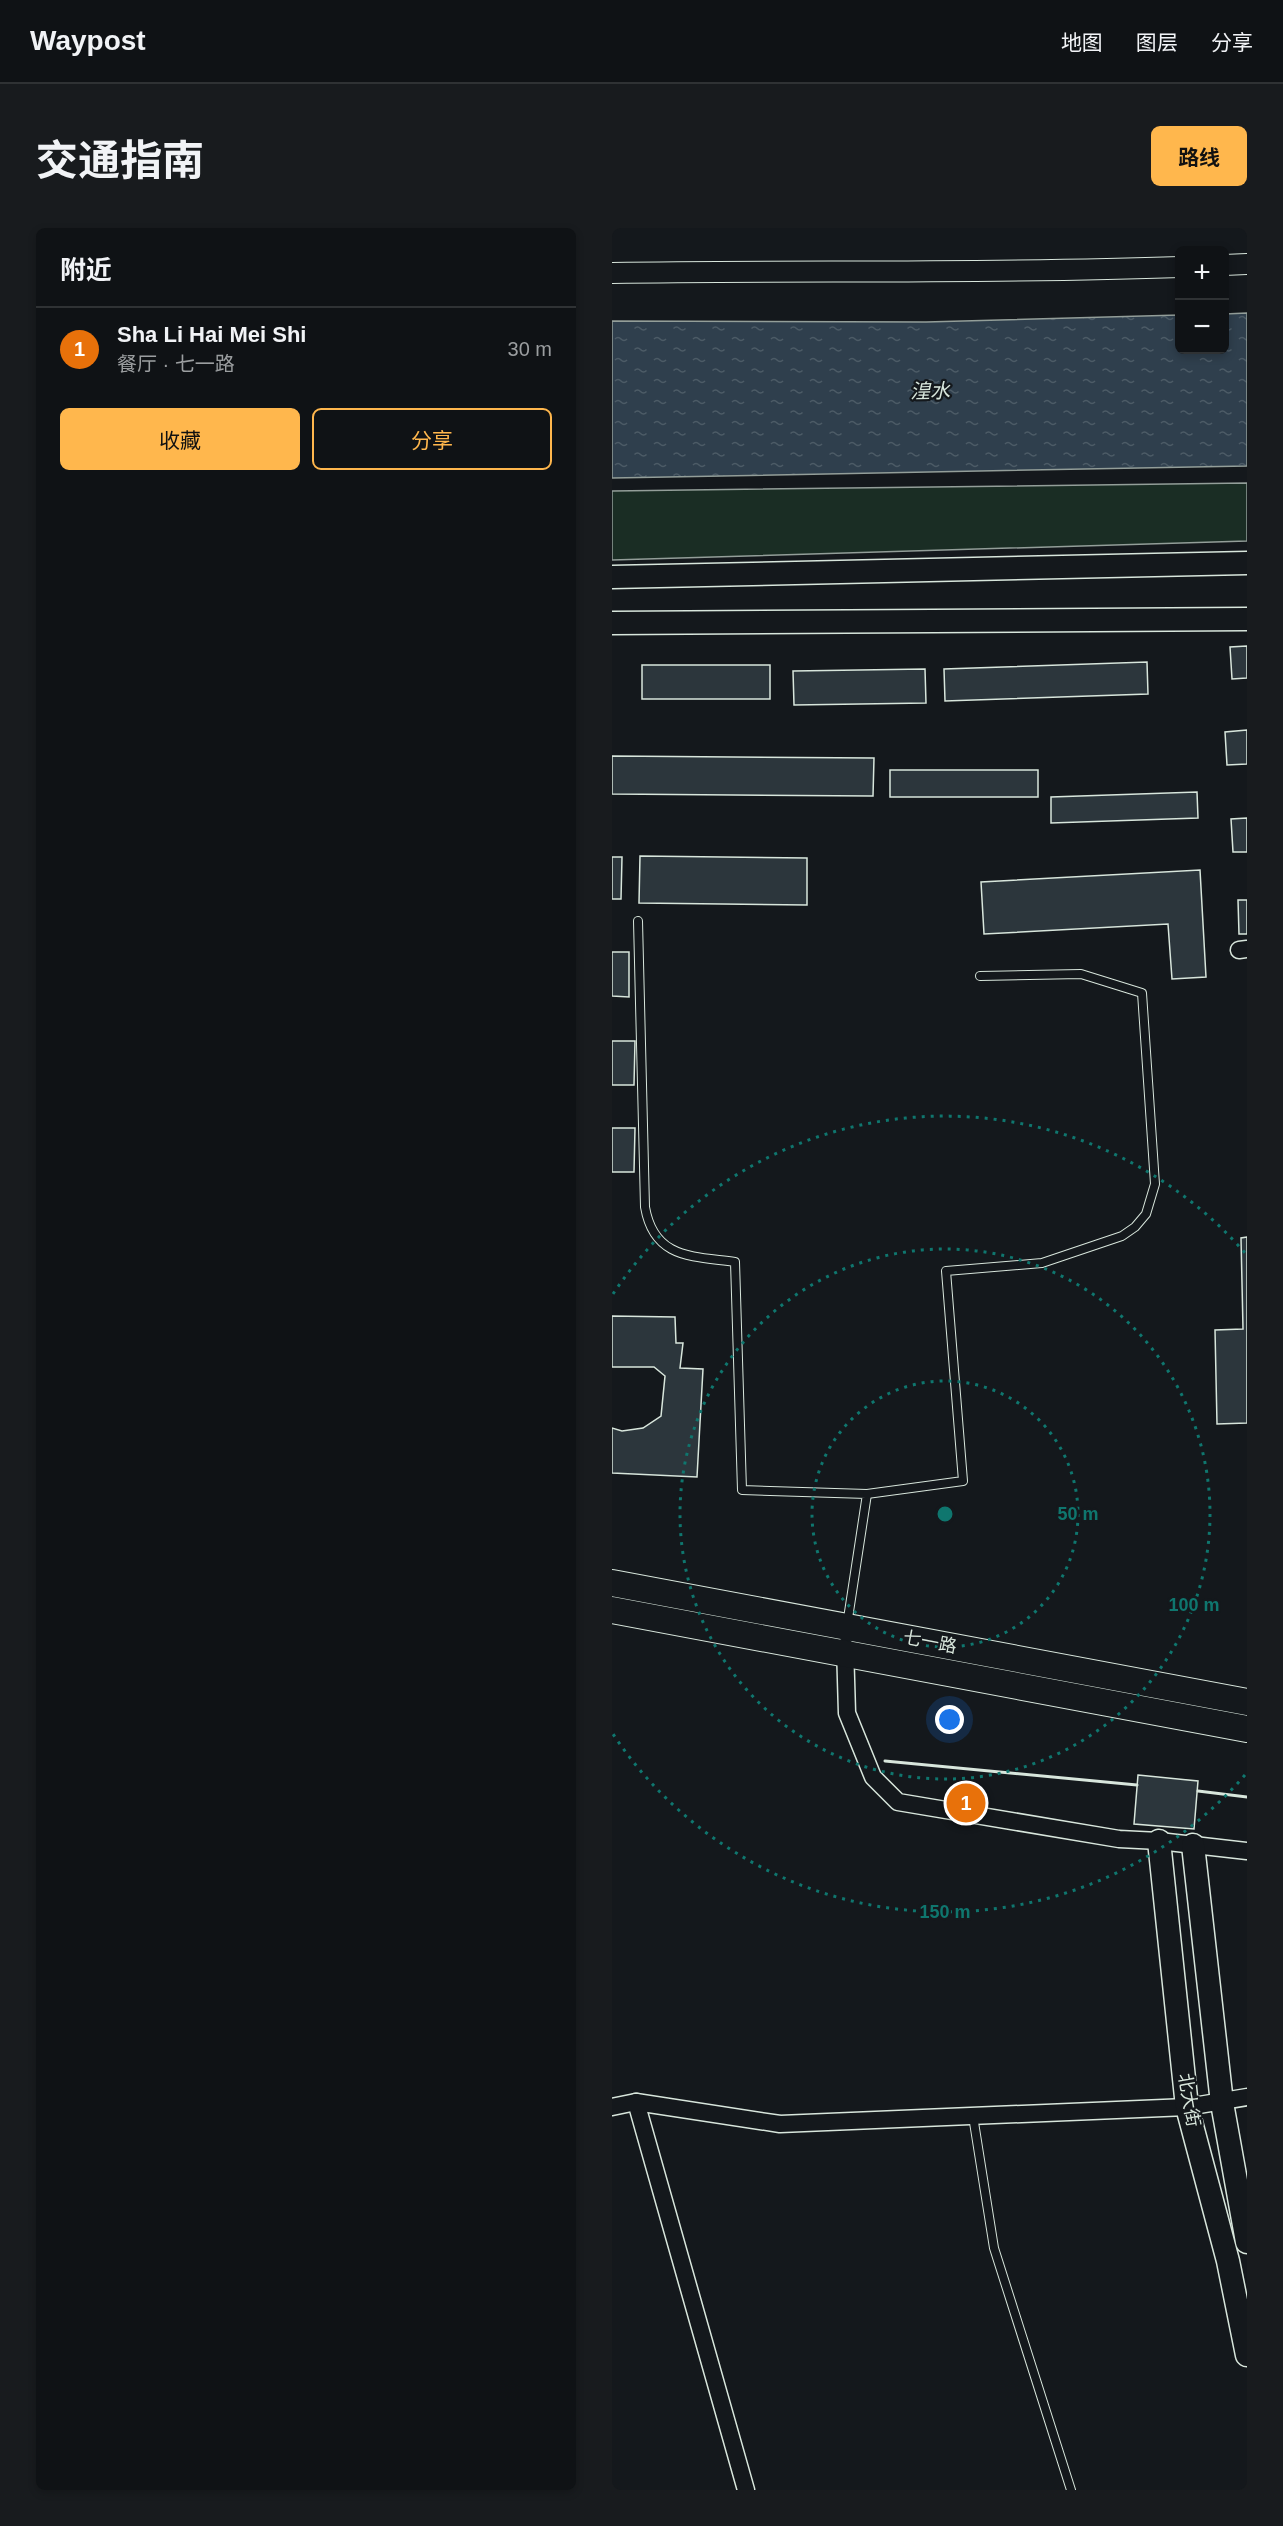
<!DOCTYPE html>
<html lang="zh">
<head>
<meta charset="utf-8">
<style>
	:root { --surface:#0f1215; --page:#181b1e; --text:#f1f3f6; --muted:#9b9ea0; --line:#2f3234; --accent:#ffb74d }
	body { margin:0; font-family:Helvetica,"Noto Sans SC",sans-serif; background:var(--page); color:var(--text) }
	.controls { position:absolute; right:18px; top:18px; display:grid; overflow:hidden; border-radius:9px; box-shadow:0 3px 9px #0003 }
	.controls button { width:54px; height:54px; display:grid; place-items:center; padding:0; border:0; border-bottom:2px solid var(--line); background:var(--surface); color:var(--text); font:30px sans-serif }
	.you { position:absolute; left:338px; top:1492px; width:21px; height:21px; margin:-15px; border:4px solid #fff; border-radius:50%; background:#1a73e8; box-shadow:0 0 0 9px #1a73e833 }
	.badge { display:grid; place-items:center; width:39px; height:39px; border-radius:50%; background:var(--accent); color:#fff; font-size:20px; font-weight:700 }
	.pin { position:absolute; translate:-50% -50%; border:3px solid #fff; box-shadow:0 2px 6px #0006 }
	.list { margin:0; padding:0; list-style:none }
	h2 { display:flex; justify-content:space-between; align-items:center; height:78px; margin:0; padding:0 24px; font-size:26px }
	h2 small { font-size:20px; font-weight:400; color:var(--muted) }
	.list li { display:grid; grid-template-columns:39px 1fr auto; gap:18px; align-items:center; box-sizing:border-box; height:84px; padding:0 24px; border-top:2px solid var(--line) }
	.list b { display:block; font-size:22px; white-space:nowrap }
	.list p { margin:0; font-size:20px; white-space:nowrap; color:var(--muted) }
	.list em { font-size:20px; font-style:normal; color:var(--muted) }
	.actions { display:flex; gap:12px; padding:18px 24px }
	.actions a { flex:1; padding:14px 0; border:2px solid var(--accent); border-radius:9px; text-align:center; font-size:21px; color:var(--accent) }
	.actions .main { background:var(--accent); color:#111 }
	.map { position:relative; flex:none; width:635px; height:2262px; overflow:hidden; border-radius:9px }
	header { display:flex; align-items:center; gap:36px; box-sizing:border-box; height:84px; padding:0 30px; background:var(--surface); border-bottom:2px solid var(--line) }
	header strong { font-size:28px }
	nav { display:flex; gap:33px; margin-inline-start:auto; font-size:21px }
	.intro { display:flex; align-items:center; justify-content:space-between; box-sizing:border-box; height:144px; padding:0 36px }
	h1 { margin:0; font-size:42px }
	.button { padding:15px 27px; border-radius:9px; background:var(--accent); color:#111; font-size:21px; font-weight:700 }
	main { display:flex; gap:36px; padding:0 36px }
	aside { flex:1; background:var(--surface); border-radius:9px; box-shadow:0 3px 9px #0003 }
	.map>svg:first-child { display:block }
	.green { fill:#1a2d24; stroke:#939e99; stroke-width:1.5 }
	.water { fill:url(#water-ripples); stroke:#939e99; stroke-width:1.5 }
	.building { fill:#2c363c; stroke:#d8e6dc; stroke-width:1.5 }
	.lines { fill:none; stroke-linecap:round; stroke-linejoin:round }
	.service-casing { stroke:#d8e6dc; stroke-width:10 }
	.minor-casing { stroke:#d8e6dc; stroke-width:19 }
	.tertiary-casing { stroke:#d8e6dc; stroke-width:22 }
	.secondary-casing { stroke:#d8e6dc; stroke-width:25 }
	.primary-casing { stroke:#d8e6dc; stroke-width:28 }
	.service { stroke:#14181c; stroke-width:8 }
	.minor { stroke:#14181c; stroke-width:16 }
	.tertiary { stroke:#14181c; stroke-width:20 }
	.secondary { stroke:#14181c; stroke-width:22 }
	.primary { stroke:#14181c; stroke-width:26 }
	.wall { stroke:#d8e6dc; stroke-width:3 }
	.ring { fill:none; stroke:#0f766e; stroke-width:3; stroke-dasharray:3 6 }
	.labels { text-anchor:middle; stroke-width:4.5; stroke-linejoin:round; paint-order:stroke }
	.street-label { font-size:18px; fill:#d8e6dc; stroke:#14181c }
	.water-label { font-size:20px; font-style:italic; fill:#d8e6dc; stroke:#14181c }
	.centre { fill:#0f766e; stroke:#14181c; stroke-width:3 }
	.ring-label { font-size:18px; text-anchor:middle; font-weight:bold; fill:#0f766e; stroke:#14181c; stroke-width:4.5; stroke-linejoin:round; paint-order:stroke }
</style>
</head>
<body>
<header>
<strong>Waypost</strong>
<nav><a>地图</a><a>图层</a><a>分享</a></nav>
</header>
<div class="intro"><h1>交通指南</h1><a class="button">路线</a></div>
<main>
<aside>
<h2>附近<small></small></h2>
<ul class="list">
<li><span class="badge" style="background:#e8710a">1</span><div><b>Sha Li Hai Mei Shi</b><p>餐厅 · 七一路</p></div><em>30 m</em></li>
</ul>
<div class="actions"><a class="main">收藏</a><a>分享</a></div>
</aside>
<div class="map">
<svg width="635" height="2262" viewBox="0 0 635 2262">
	<defs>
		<pattern id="water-ripples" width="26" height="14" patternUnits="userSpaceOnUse" patternTransform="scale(1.5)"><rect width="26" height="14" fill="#2f3f4d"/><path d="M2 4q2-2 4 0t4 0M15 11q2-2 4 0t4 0" fill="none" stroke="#4c5b66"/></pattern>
	</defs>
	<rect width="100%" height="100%" fill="#14181c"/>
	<path class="green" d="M635,255V313L0,332V263Z"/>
	<path class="water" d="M635,85V238L0,250V93L314,94L567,87L568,122H612L613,86Z"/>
	<g class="building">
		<path d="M635,418V450L620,451L618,419Z"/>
		<path d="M535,434L536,466L333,473L332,441Z"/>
		<rect x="30" y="437" width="128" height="34"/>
		<path d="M313,441L314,475L182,477L181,443Z"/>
		<path d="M635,502V536L615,537L613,504Z"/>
		<path d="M0,528L262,530L261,568L0,566Z"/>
		<rect x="278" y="542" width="148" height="27"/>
		<path d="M585,564L586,590L439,595V569Z"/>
		<path d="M635,590V624H621L619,591Z"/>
		<path d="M28,628L195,630V677L27,675Z"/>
		<path d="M0,629H10L9,671H0Z"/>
		<path d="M588,642L594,749L560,751L556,696L372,706L369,654Z"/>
		<path d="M626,672H635V706H627Z"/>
		<path d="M0,724H17V769L0,768Z"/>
		<path d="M0,813H23L22,857H0Z"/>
		<path d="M0,900H23L22,944H0Z"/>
		<path d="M635,1009V1195L605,1196L603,1102L631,1101L629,1010Z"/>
		<path d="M0,1088L63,1089L64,1115H71L68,1140L91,1141L85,1249L0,1245V1200L10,1203L31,1200L49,1188L53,1148L42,1139H0Z"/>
		<path d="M526,1547L586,1553L582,1601L522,1596Z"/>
	</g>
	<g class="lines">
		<g class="service-casing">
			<g id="service">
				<path d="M26,693L33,979C42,1031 80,1028 123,1034L130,1262L255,1266L235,1397"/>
				<path d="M255,1266L351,1253L334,1043L430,1035L510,1008L523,999L534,986L543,956L530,765L469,746L368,748"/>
				<path d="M361,1888L382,2020L459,2262"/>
			</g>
		</g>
		<g class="minor-casing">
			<g id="minor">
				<path d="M627,722L635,721"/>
				<path d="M233,1418L235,1485L261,1549L286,1574L507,1611L547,1613L635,1623"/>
				<path d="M24,1874L134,2262"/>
				<path d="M0,1879L24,1874L168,1896L575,1879L635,1869"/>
			</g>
		</g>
		<g class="tertiary-casing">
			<g id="tertiary">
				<path d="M612,37L635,36"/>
				<path d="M0,45C189,42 379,46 568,39"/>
			</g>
		</g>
		<g class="secondary-casing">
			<g id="secondary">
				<path d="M0,349L635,335"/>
				<path d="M0,395L635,391"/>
				<path d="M547,1613L575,1879L616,2033L635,2127"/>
				<path d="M581,1617L610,1875L635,2014"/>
			</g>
		</g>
		<g class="primary-casing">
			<g id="primary">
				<path d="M0,1355L635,1474"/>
				<path d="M0,1382L635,1501"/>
			</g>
		</g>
		<use href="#service" class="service"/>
		<use href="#minor" class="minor"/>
		<use href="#tertiary" class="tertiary"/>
		<use href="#secondary" class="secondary"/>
		<use href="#primary" class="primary"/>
		<g class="wall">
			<path d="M273,1533L525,1557"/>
			<path d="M586,1563L635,1569"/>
		</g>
	</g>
	<g class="ring">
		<circle cx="333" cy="1286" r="133"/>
		<circle cx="333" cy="1286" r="265"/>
		<path d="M633 1547A398 398 0 0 1 1 1506M1 1066A398 398 0 0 1 633 1025"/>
	</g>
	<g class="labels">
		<g class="street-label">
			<text transform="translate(318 1414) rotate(11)" y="6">七一路</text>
			<text transform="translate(577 1872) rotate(80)" y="6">北大街</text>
		</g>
		<g class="water-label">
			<text transform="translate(318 163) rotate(-1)" y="7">湟水</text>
		</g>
	</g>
	<circle cx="333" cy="1286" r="9" class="centre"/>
	<g class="ring-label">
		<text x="466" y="1292">50 m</text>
		<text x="582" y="1383">100 m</text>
		<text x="333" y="1690">150 m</text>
	</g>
</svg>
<div class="controls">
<button>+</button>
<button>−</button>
</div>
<div class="you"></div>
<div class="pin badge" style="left:354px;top:1575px;background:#e8710a">1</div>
</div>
</main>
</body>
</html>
